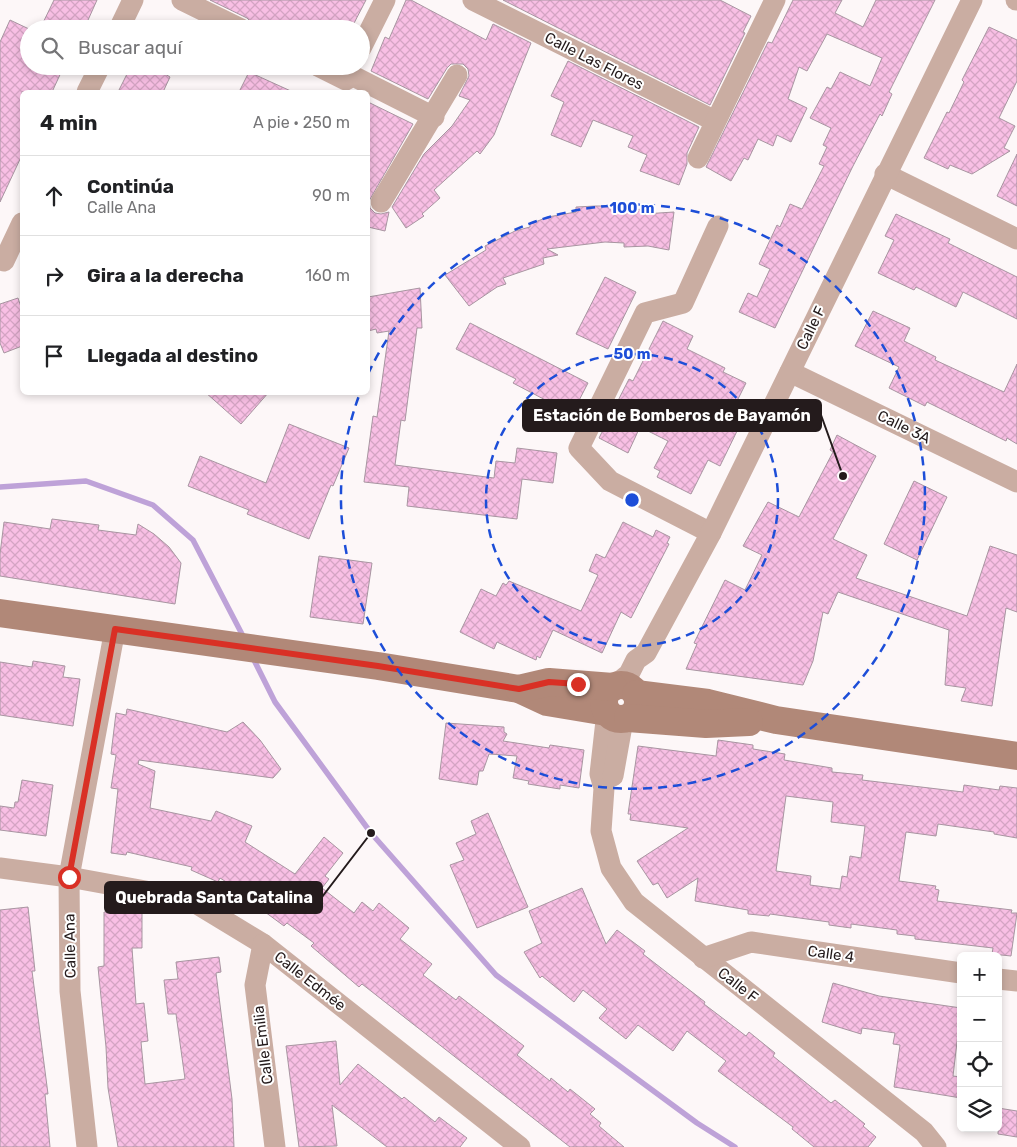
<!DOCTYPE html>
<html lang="es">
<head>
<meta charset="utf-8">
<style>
	:root { --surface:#fff; --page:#f6f6f6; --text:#202124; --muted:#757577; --line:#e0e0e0 }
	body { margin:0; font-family:Rubik,sans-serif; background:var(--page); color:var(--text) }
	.controls { position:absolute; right:15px; bottom:15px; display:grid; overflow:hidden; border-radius:8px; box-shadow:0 2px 8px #0003 }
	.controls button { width:45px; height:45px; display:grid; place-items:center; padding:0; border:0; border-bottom:1px solid var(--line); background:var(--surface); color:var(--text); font:25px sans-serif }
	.stop { position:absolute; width:15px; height:15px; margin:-11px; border:4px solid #d93025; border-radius:50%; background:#fff }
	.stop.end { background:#d93025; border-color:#fff; box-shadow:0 1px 5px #0008 }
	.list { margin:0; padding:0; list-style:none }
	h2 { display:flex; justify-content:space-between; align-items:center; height:65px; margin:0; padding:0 20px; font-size:21px }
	h2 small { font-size:16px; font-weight:400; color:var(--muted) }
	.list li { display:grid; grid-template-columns:32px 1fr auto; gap:15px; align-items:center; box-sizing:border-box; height:80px; padding:0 20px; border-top:1px solid var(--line) }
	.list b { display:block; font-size:19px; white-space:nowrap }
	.list p { margin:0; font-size:16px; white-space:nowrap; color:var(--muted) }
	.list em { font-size:16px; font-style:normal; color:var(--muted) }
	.icon { flex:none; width:28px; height:28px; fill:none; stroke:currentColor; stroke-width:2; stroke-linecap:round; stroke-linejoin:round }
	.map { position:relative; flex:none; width:1017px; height:1147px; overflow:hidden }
	.search { position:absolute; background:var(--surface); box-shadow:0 2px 8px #0003; left:20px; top:20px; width:350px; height:55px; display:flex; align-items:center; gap:12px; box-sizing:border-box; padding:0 18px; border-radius:28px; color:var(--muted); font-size:19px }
	.panel { position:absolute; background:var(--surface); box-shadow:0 2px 8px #0003; left:20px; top:90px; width:350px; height:305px; border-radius:8px }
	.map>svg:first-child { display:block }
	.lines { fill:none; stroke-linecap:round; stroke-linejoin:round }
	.stream { stroke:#bea2d8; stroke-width:5.5 }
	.building { fill:url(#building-cross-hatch); stroke:#a895a1; fill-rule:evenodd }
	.street { stroke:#caada2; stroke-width:21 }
	.secondary { stroke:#b18878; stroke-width:28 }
	.route { stroke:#d93025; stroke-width:6 }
	.ring { fill:none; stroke:#1d4ed8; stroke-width:2.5; stroke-dasharray:9 6 }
	.labels { text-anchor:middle; stroke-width:4; stroke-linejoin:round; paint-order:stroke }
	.street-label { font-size:15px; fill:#241b1c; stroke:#fff }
	.centre { fill:#1d4ed8; stroke:#fff; stroke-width:2.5 }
	.ring-label { font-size:15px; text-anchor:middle; font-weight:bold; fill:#1d4ed8; stroke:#fff; stroke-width:4; stroke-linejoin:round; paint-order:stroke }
	.leader { fill:none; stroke:#241b1c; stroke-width:2 }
	.callout-dot { fill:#241b1c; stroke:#fff; stroke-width:2 }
	.callout { fill:#241b1c; stroke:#241b1c; stroke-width:2 }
	.callout-label { font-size:16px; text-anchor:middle; font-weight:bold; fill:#fff }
</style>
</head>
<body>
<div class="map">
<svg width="1017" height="1147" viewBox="0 0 1017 1147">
	<defs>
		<pattern id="building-cross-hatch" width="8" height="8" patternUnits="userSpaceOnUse" patternTransform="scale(1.25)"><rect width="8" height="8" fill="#f8bfe4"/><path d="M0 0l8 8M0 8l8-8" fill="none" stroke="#d4a4c3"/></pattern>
	</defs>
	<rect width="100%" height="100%" fill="#fdf7f8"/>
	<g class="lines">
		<g class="stream">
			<path d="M0,487L86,481L153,505L193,540L244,638"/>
			<path d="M253,658L275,702L371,833L496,975L697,1123L735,1147"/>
		</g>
	</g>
	<g class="building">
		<path d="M54,0H97L84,29H40Z"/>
		<path d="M210,0H366L351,29H253L254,25L247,18Z"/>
		<path d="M406,0H411L486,40L493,24L531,43L494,135L480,154L477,151L434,190L440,198L422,214L424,216L406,228L392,207L424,154L452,126L470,100L459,96L469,76L468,69L463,64H451L447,68L428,99L371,71L385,37L389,39Z"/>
		<path d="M503,0H720L751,16L743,32L745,33L710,105Z"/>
		<path d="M793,0H842L835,13L863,27L876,0H935L889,92L892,94L882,116L880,114L852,168L775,328L739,312L748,293L757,297L770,269L759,264L777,225L780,227L790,204L802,209L824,166L819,164L827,147L823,145L831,128L810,118L827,87L831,89L840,72L870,86L882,58L827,34L807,71L799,67L788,99L807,108L791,142L777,135L773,146L758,139L748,160L744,158L731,181L706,167L768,42L772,43Z"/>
		<path d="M10,20L29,29V66H64L52,92H22V155L0,202V42Z"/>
		<path d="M989,27L1017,40V81L999,118L1015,126L1004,148L1010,151L972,174L950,165L948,169L924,158L947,112L949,113L964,82L962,80Z"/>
		<path d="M568,61L699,127L687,153V164L679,185L640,171L647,155L628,147L633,136L593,120L581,147L551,135L564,102L551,96Z"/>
		<path d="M131,66H164L162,72L170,77L163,92H118Z"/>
		<path d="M249,72L293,92H239Z"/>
		<path d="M368,102L413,124L369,201L370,208L375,213L381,214L389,212L385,231L368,227Z"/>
		<path d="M1017,154V206L997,196Z"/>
		<path d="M596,206H623V210L646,209L644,214L674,212L669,250L648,246L624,247V243L605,242L547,249L558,255L543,258L544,264L503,278L506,284L497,287L469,306L445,275L486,250L485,246L515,231L530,227V224L548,217L576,212V207Z"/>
		<path d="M896,214L950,239L948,243L1017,277V319L963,292L956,307L916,287L914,290L878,273L894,240L885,236Z"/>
		<path d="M605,277L636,292L608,349L576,334Z"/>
		<path d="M420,288L422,328H417L405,421L401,420L395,465L494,478L496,461L515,463L517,448L557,453L553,483L522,479L517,519L407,506L409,487L364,482L373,416L377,417L389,331L377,333L376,329L368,331V297Z"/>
		<path d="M18,298L22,310V346L4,353L0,343V304Z"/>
		<path d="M873,311L910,328L904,341L936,357L935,360L1004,392L1017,364V444L1007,438L1006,441L927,402L925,406L889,388L899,367L855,346Z"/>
		<path d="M663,321L693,336L687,349L725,368L723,372L746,383L727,421L739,427L720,466L708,460L691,494L657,477L660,471L654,468L668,441L640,427L628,453L599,438L629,379L633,381Z"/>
		<path d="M470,323L588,383L572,414L513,383L516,379L456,349Z"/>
		<path d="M205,392H269L241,424Z"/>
		<path d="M289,424L349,448L333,486L331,485L309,539L247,514L249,510L188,486L200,456L266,483Z"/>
		<path d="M837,435L876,456L833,539L867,555L856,578L967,616L990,546L1017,555V612L1006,608L992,706L961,701L966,688L945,685L949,630L838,592L828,614L823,612L813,661L803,685L686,669L697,644L694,643L725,580L745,590L762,555L743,546L768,502L799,517L833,452L830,450Z"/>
		<path d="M914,481L947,497L917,560L884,544Z"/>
		<path d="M52,519L99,525L98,530L136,535L138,524L154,534L169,547L181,563L175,604L0,576V554L4,522L50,529Z"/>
		<path d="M623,522L653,537L656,530L670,537L667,543L669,544L631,618L621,612L602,653L553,630L540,658L537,656L536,660L497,642L494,649L460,632L481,589L496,596L503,583L506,585L509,581L581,611L598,575L589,571L596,554L605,558Z"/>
		<path d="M319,556L372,563L363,624L310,617Z"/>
		<path d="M33,661L65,666L63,677L80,679L73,726L0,715V662L32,667Z"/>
		<path d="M127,709L227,732L243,722L260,740L281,769L273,778L139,760L138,764L155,771L150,808L211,821L216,811L252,826L245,842L295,874L324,837L343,853L325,876L329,879L322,888L354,913L362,902L373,911L379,903L409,928L400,939L432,964L423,975L456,1000L459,996L524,1046L517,1055L550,1081L551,1078L568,1092L570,1089L595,1109L590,1114L601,1123L599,1126L624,1147H570L362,984L359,987L311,946L314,943L287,923L284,926L265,912L268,908L220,878L218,882L191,870L192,867L127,852L126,855L111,853L118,789L111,788L116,755L111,754L116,713L126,715Z"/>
		<path d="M446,723L504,727V732L507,734L503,741L549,748L550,745L584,750L579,788L560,785V789L528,784L529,781L513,778L517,756L489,754L483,771H479L477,785L439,779Z"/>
		<path d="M718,740L753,745V749L785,754L784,760L832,768V772L863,775L862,780L963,792L964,785L999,790L1000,786L1017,788V838L994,834V832L938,824L936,836L906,832L899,881L936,886L935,889L939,890L937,901L1012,910L1011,913H1017L1011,956L992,954L993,948L915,939V936L897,934V930L851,924V928L829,925V922L770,914L769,916L748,914V910L695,901L698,878L667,898L658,883L653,885L637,861L688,828L630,820L631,814H628L638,746L716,756ZM786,796L833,802L831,822L865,826L861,858L850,856L847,877L842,876L840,889L810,885L811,876L776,871Z"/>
		<path d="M22,780L53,785L46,836L0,830V806L14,808L15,802H18Z"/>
		<path d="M488,813L528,907L477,928L450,865L464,860L456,843L476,834L471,821Z"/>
		<path d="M582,888L606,944L617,930L645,951L643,954L705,1002L704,1004L746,1036L749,1032L775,1053L773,1056L831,1103L835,1100L865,1124L863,1126L876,1137L868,1147H814L792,1129L793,1127L718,1071L726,1061L687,1031L673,1051L638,1025L626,1039L599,1018L607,1009L583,990L574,1002L542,976L540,978L524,952L542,943L529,911Z"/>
		<path d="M28,907L35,971H32L48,1094H45L50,1147H0V910Z"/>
		<path d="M104,912H142V948H132L136,1004L144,1003L148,1041L141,1042L145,1084L185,1079L176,1014H168L164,980L178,979L176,962L219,957L221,972L216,973L232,1099L234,1147H118L108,1088L106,1047L98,967L104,966Z"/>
		<path d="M833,983L879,996L961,1008L953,1076L961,1077V1098L894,1087L900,1045L893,1044L895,1033L862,1028L861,1034L822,1022Z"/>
		<path d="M336,1041L340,1085L358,1064L402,1099L404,1097L435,1122L439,1117L467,1138L460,1147H387L332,1105L337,1146L299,1147L286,1046Z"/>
		<path d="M998,1108L1017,1111V1137L998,1134Z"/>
	</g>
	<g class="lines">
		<g class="street">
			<path d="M182,0L241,29"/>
			<path d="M473,0L715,121"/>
			<path d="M1016,0H1017"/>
			<path d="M119,29L133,0"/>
			<path d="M361,48L385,0"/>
			<path d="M318,66L346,80"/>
			<path d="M349,74L434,117"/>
			<path d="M87,92L100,66"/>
			<path d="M698,158L775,0"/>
			<path d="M885,174L1017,239"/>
			<path d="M381,202L457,75"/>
			<path d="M0,258L4,261L22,223"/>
			<path d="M790,372L1017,482"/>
			<path d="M711,533L610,481L579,448L645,313L683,303L718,226"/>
			<path d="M613,687L629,674L636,660L646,653L711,533L972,0"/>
			<path d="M607,712L600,774L604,788L601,831L611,868L634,902L924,1132L936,1147"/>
			<path d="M613,776L623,720"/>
			<path d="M0,868L69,877L189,899L263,944L520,1147"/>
			<path d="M263,944L255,985L275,1147"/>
			<path d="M703,958L751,942L961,973"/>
			<path d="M998,979L1017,981"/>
			<path d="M87,1147L70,991L69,877L115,629"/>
		</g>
		<g class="secondary">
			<path d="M0,613L378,666L519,689L547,702L607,712"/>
			<circle cx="621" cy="702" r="17"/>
			<path d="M519,689L549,682L613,687"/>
			<path d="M636,694L708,703L776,720L1017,756"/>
			<path d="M628,718L706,724L749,722"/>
		</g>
	</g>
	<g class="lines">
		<path class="route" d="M69,877L115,629L378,666L519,689L549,682L578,684"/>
	</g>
	<g class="ring">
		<circle cx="632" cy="500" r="146"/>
		<path d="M368 374A292 292 0 1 1 360 393"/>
	</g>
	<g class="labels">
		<g class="street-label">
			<text transform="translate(594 61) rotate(27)" y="5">Calle Las Flores</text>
			<text transform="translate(811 328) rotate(-64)" y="5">Calle F</text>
			<text transform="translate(904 427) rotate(26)" y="5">Calle 3A</text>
			<text transform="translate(70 946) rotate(-91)" y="5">Calle Ana</text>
			<text transform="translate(831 954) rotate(8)" y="5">Calle 4</text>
			<text transform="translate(310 981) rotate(38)" y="5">Calle Edmée</text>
			<text transform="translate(738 985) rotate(38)" y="5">Calle F</text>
			<text transform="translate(263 1045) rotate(-97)" y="5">Calle Emilia</text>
		</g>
	</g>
	<circle cx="632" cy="500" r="8" class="centre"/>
	<g class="ring-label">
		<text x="632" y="213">100 m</text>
		<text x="632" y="359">50 m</text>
	</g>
	<path class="leader" d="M843 476L821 415M371 833L322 897"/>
	<g class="callout-dot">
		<circle cx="843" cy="476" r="5"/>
		<circle cx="371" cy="833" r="5"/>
	</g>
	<g class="callout">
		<rect x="523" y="400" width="298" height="31" rx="5"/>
		<rect x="105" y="882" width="217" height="31" rx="5"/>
	</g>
	<g class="callout-label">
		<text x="672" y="421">Estación de Bomberos de Bayamón</text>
		<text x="214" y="903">Quebrada Santa Catalina</text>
	</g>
</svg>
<div class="controls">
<button>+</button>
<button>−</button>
<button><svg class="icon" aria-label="locate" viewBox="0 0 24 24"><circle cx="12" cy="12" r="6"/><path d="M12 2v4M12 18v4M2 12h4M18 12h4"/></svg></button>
<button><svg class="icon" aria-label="layers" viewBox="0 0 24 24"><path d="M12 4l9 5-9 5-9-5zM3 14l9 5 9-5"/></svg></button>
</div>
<div class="stop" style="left:69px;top:877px"></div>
<div class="stop end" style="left:578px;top:684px"></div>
<div class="search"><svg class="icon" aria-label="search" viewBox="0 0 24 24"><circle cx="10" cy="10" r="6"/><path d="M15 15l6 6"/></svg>Buscar aquí</div>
<section class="panel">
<h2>4 min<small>A pie · 250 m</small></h2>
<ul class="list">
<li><svg class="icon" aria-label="ahead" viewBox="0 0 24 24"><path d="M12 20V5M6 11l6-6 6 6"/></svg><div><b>Continúa</b><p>Calle Ana</p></div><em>90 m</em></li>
<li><svg class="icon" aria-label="right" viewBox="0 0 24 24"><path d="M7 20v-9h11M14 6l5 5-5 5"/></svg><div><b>Gira a la derecha</b></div><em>160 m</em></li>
<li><svg class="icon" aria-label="arrive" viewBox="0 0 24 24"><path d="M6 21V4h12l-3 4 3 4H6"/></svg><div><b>Llegada al destino</b></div></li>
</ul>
</section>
</div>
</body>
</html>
